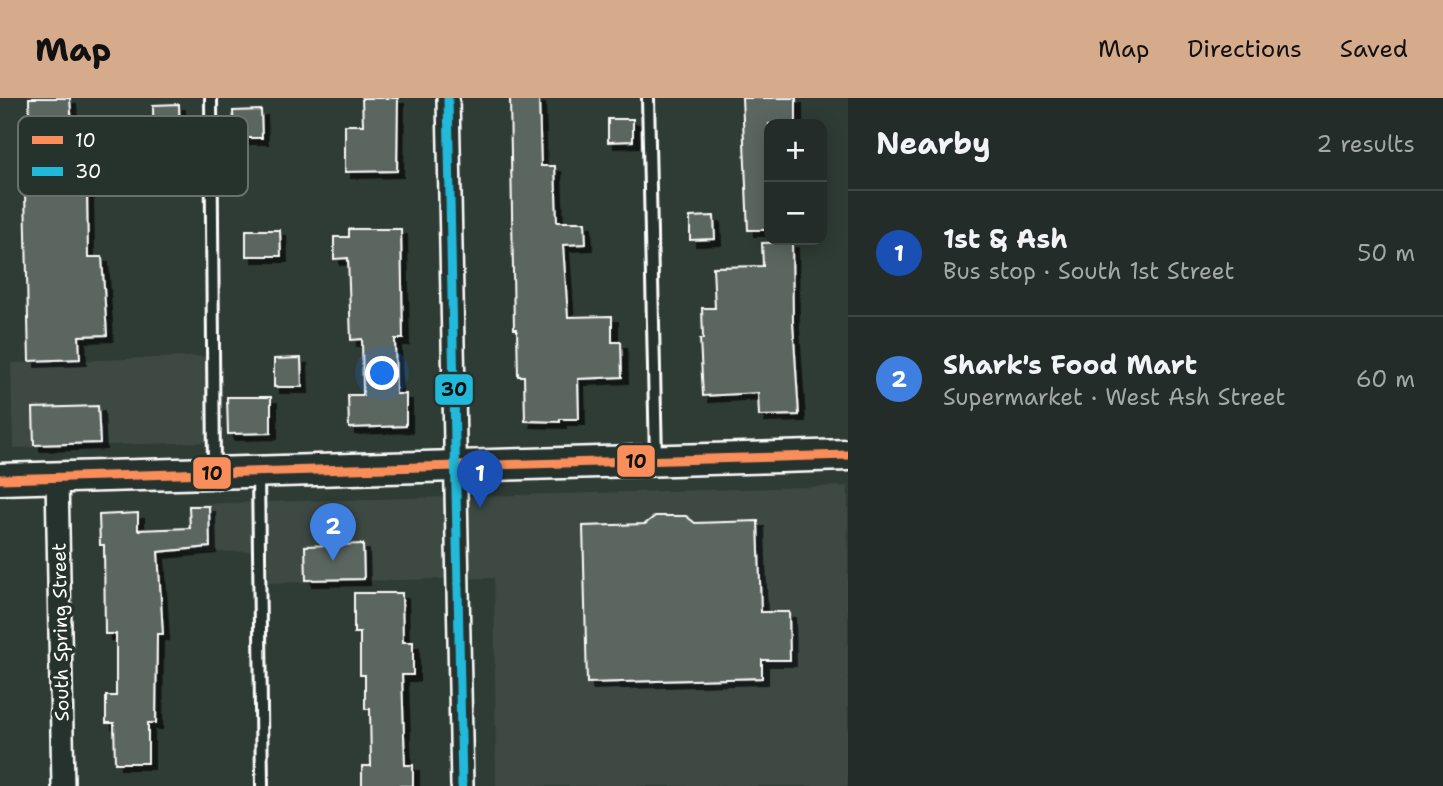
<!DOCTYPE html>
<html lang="en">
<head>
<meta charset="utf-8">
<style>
	:root { --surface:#232c28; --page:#2f3834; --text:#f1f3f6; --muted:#a3a7a8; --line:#404845; --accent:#d6ab8b }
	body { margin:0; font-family:"Shantell Sans",sans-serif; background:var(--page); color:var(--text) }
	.controls { position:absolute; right:21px; top:21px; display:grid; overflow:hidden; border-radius:14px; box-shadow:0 4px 18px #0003 }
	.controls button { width:63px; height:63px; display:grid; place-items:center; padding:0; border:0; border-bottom:2px solid var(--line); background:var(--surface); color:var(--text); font:35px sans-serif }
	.you { position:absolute; left:383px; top:276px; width:24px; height:24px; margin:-18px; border:5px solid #fff; border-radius:50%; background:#1a73e8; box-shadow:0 0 0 10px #1a73e833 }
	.badge { display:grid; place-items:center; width:46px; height:46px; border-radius:50%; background:var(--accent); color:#fff; font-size:23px; font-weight:700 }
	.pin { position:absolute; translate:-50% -58px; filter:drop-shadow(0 2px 4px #0008) }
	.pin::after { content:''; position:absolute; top:37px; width:24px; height:21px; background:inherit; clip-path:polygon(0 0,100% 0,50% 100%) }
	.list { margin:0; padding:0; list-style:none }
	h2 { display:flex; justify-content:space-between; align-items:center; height:91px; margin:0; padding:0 28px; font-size:30px }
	h2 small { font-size:23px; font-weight:400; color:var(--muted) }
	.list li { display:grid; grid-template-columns:46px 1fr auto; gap:21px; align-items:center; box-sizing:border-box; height:126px; padding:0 28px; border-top:2px solid var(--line) }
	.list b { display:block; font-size:26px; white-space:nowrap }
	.list p { margin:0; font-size:23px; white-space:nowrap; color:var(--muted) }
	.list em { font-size:23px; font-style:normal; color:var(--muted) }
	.map { position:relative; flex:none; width:848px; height:688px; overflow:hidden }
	header { display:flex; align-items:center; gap:42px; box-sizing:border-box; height:98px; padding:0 35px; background:var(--accent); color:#111 }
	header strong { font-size:33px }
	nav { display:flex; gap:38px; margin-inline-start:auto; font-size:24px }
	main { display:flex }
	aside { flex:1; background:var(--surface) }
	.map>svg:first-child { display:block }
	.built { fill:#3c4842 }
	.building { fill:#5b6661; stroke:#fff; stroke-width:2; filter:url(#shadow) }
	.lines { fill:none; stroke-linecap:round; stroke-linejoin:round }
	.lane-casing { stroke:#fff; stroke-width:16 }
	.street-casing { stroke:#fff; stroke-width:26 }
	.secondary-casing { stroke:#fff; stroke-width:35 }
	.lane { stroke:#26332d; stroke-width:10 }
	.street { stroke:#26332d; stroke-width:21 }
	.secondary { stroke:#26332d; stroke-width:30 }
	.bus-1-casing { stroke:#26332d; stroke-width:14 }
	.bus-2-casing { stroke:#26332d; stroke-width:14 }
	.bus-1 { stroke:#fa8e5a; stroke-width:9 }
	.bus-2 { stroke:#20b9da; stroke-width:9 }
	.labels { text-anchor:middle; stroke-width:7; stroke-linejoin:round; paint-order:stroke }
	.street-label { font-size:19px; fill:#fff; stroke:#26332d }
	.key { fill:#26332d; stroke:#67706c; stroke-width:2 }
	.key-label { font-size:19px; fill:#fff }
	.line-badge { stroke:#26332d; stroke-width:2.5 }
	.pale-badge-label { font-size:19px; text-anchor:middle; font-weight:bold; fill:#111 }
</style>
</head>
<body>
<header>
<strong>Map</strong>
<nav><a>Map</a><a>Directions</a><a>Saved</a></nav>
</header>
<main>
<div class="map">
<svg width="848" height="688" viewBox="0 0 848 688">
	<defs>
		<filter id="shadow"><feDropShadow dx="6" dy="6" stdDeviation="0" flood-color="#0009"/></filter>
	</defs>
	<rect width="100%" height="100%" fill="#2f3b35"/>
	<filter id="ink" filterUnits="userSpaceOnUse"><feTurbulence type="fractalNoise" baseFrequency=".0143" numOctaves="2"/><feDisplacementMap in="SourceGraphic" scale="14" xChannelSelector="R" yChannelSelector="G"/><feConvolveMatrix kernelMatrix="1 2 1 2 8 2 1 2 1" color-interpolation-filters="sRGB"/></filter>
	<g filter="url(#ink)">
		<g class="built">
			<path d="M209,258L210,344L13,350L11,265Z"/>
			<path d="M848,388V688H496L494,480L269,485L268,453L188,455L187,406Z"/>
		</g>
		<g class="building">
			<path d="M29,0H70L73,42H64V93H87L88,159H102L107,237L79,238L80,261L29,263L25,94H30Z"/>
			<path d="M362,0H398L397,73L345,74V27H363Z"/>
			<path d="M510,0H539L541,68H555L557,124H585L586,146L563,147L568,219L612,218V244H621L622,279L578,281L579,321H560V324L525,323L524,278H518L517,231H514Z"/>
			<path d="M742,0H796V26H769V132H748Z"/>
			<path d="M179,6L181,86L154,87L153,7Z"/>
			<path d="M261,12L262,40H234L233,13Z"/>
			<path d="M608,21H633V43L608,44Z"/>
			<path d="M714,118L715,141L690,142V119Z"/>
			<path d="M349,131H401L403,241H395L396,296H406V328L349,330L348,297H363L362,241L351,242L348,160L334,161V139H349Z"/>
			<path d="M246,132H280L281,158H246Z"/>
			<path d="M792,144L793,225L799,317L759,318L758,295L703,298L700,241H703L702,210H715L713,169L763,168L762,145Z"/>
			<path d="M301,260L302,289H274V261Z"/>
			<path d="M227,299H271V335L228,336Z"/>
			<path d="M98,308L100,345L34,347L33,310Z"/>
			<path d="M189,408H209L210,449L158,454L163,536H157L156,625H148V665H115L114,625H106V598H116V536H105L104,447H100L99,417L138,415V432L190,430Z"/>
			<path d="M655,418H686L695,425L758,423L761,514H789L790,562H762V580L587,585L583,428L645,426Z"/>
			<path d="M363,446L364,481L306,482L305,448Z"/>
			<path d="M354,495H402L403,544H413V577H402L405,667H413V688H362V668H371L370,611H365V577H360V535H354Z"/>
		</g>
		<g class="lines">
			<g class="lane-casing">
				<g id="lane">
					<path d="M211,0L214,372"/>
					<path d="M648,0L656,361"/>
					<path d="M258,376L262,688"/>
				</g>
			</g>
			<g class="street-casing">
				<g id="street">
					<path d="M448,0L462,688"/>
					<path d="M57,379L63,688"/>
				</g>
			</g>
			<g class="secondary-casing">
				<path id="secondary" d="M0,381L848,357"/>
			</g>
			<use href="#lane" class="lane"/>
			<use href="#street" class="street"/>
			<use href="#secondary" class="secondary"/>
			<g class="bus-1-casing">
				<path id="bus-1" d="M0,381L848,357"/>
			</g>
			<g class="bus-2-casing">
				<path id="bus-2" d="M448,0L462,688"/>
			</g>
			<use href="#bus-1" class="bus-1"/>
			<use href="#bus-2" class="bus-2"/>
		</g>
	</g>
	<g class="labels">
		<g class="street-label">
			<text transform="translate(60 534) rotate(-91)" y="7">South Spring Street</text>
		</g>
	</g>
	<rect x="18" y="18" width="230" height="80" rx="10" class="key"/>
	<rect x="32" y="38" width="31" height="8" fill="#fa8e5a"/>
	<rect x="32" y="69" width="31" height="9" fill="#20b9da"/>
	<g class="key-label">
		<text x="75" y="49">10</text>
		<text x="75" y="80">30</text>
	</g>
	<g class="line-badge">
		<rect x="434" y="275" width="40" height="33" rx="7" fill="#20b9da"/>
		<rect x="616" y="346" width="40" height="34" rx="7" fill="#fa8e5a"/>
		<rect x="192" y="358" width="40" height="34" rx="7" fill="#fa8e5a"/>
	</g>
	<g class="pale-badge-label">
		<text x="454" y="298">30</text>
		<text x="636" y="370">10</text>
		<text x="212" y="382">10</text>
	</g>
</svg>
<div class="controls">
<button>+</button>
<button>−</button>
</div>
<div class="you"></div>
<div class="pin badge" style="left:480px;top:410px;background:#1a4fb4">1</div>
<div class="pin badge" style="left:333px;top:463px;background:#3f7fe0">2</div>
</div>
<aside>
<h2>Nearby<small>2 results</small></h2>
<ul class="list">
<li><span class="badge" style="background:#1a4fb4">1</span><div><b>1st &amp; Ash</b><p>Bus stop · South 1st Street</p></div><em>50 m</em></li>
<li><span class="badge" style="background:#3f7fe0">2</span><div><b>Shark's Food Mart</b><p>Supermarket · West Ash Street</p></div><em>60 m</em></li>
</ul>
</aside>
</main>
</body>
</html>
